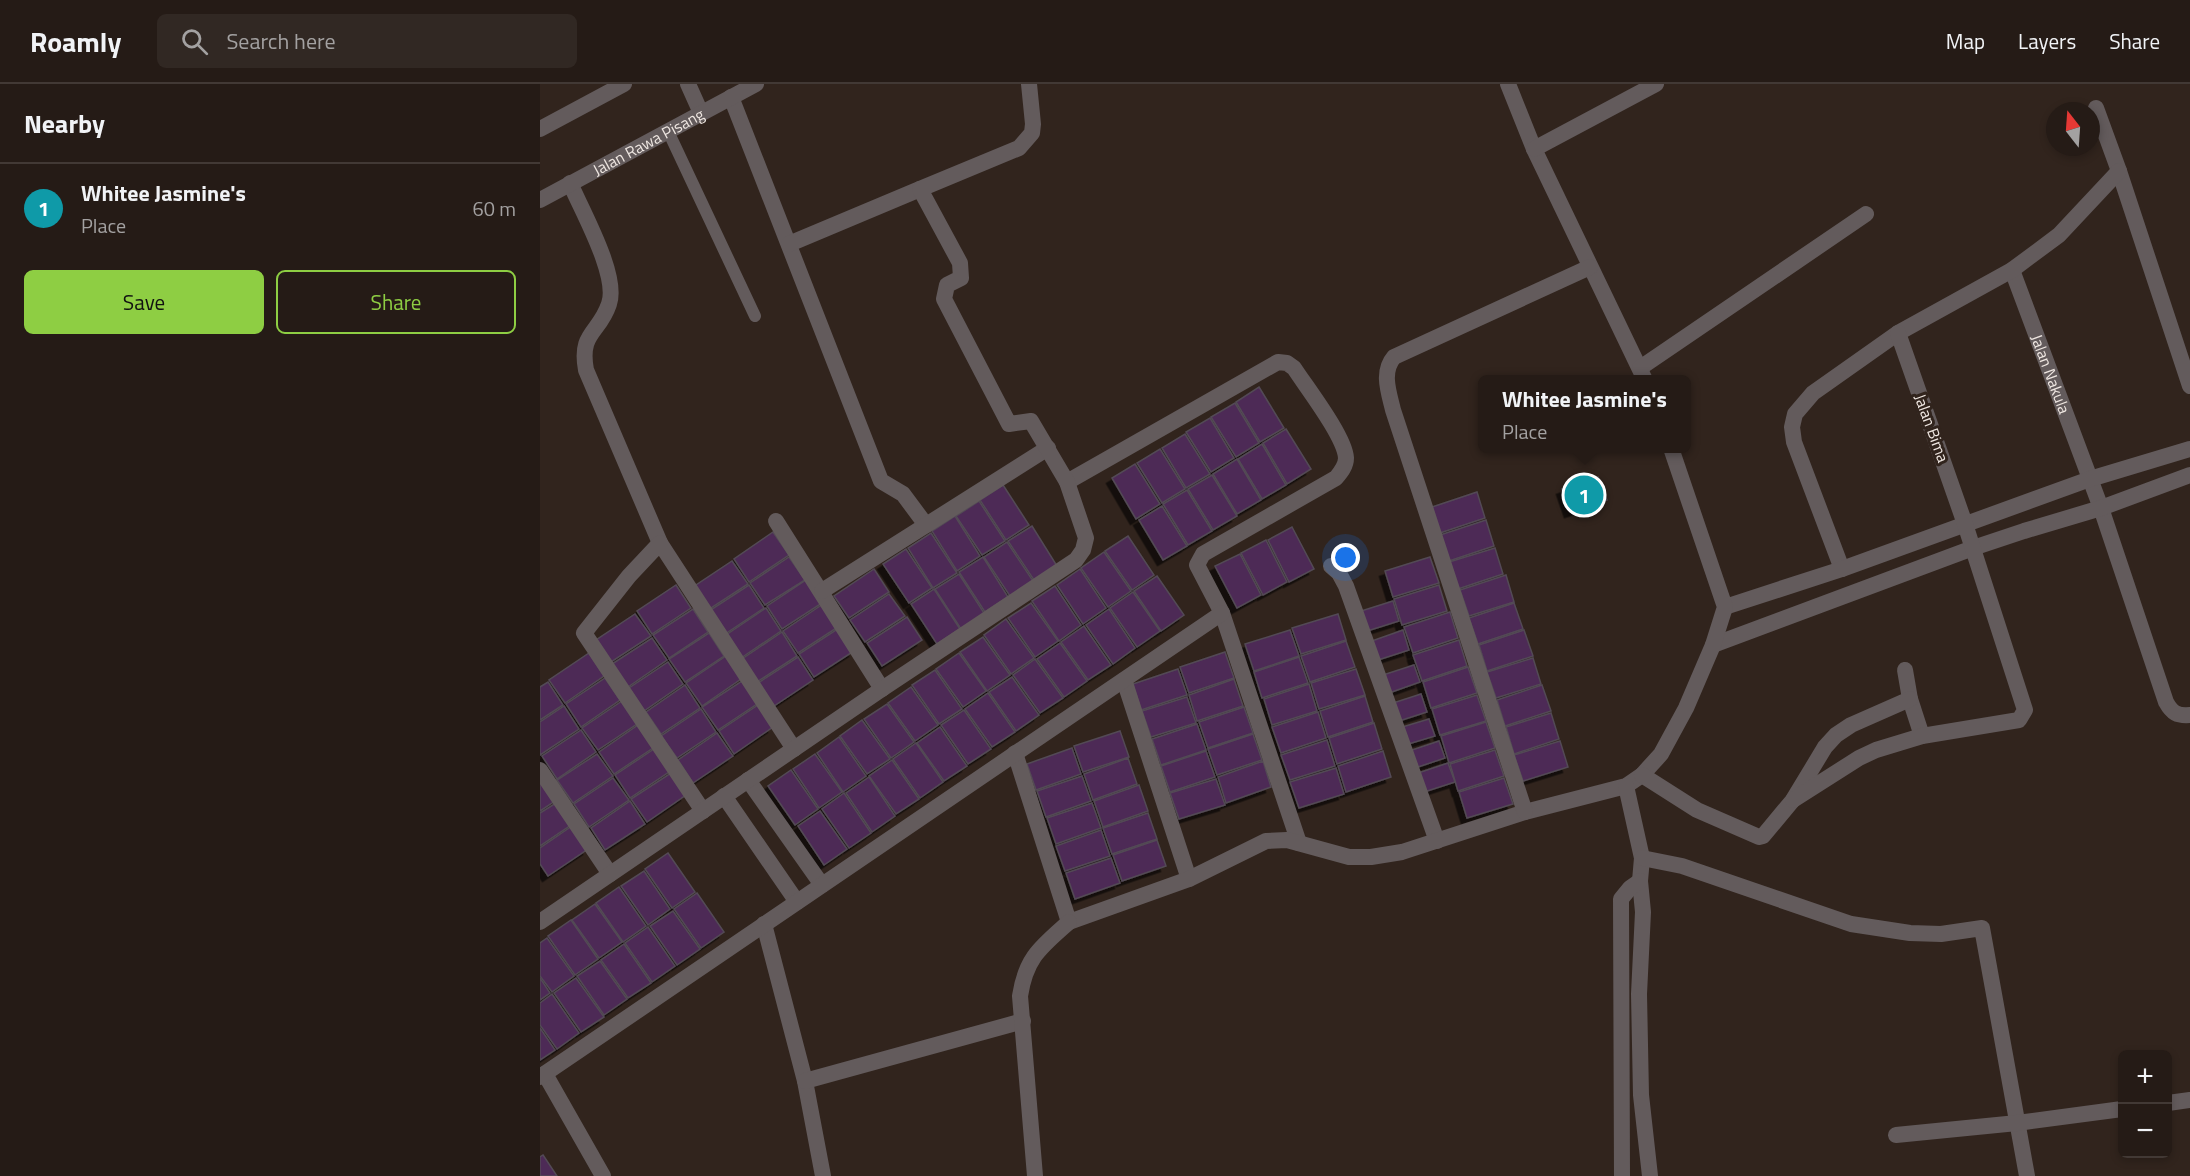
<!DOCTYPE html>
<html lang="en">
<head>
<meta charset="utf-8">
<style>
	:root { --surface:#251b16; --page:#312823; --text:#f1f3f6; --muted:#a3a1a1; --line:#423935; --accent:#8ece43 }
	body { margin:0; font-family:"Titillium Web",sans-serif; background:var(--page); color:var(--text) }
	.controls { position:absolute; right:18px; bottom:18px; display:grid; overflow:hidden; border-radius:9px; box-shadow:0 3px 9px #0003 }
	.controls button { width:54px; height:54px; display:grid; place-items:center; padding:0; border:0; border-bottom:2px solid var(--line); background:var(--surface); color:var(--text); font:30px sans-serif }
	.compass { position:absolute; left:1506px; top:18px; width:54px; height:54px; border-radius:50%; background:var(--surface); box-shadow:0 3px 9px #0003; rotate:343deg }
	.you { position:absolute; left:806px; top:474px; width:21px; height:21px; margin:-15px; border:4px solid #fff; border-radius:50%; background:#1a73e8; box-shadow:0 0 0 9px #1a73e833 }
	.badge { display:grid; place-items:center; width:39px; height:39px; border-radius:50%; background:var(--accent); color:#fff; font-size:20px; font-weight:700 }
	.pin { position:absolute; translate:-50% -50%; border:3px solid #fff; box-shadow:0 2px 6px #0006 }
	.popup { position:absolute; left:938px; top:291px; width:213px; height:78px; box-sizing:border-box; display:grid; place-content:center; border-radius:9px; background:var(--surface); filter:drop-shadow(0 2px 4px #0005); font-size:20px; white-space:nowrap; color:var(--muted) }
	.popup b { font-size:22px; color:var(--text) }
	.popup::after { content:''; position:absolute; left:50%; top:100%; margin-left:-12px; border:12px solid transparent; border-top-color:var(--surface) }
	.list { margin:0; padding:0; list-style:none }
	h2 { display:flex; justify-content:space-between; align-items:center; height:78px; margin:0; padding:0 24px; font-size:26px }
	h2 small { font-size:20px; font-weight:400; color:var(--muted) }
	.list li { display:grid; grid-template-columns:39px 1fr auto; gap:18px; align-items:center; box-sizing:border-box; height:90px; padding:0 24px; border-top:2px solid var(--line) }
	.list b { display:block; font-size:22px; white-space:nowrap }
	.list p { margin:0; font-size:20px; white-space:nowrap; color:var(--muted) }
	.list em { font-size:20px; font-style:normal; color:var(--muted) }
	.actions { display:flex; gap:12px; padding:18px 24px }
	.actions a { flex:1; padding:14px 0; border:2px solid var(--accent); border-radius:9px; text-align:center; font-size:21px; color:var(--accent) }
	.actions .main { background:var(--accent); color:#111 }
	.icon { flex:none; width:33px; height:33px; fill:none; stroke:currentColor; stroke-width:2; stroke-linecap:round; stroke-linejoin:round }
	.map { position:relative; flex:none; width:1650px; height:1092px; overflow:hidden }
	header { display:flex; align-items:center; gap:36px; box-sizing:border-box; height:84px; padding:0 30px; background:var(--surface); border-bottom:2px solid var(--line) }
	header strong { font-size:28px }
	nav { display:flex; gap:33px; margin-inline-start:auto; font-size:21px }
	.search { width:420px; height:54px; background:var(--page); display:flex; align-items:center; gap:15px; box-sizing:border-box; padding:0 21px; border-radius:9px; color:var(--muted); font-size:22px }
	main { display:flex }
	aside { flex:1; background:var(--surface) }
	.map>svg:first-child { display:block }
	.building { fill:#4d2a56; stroke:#534a55; stroke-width:1.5; filter:url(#shadow) }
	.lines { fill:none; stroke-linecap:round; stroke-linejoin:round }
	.service { stroke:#635b5c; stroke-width:12 }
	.minor { stroke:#635b5c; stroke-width:16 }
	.tertiary { stroke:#635b5c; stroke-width:16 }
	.labels { text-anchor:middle; stroke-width:6; stroke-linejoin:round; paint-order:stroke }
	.street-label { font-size:16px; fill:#efe7e2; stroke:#31241d }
</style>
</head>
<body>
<header>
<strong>Roamly</strong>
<div class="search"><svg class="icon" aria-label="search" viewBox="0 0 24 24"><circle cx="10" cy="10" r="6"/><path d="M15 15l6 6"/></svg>Search here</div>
<nav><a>Map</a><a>Layers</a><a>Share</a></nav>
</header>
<main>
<aside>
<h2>Nearby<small></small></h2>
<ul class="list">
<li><span class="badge" style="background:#0f9aa8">1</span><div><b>Whitee Jasmine's</b><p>Place</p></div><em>60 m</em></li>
</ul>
<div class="actions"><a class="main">Save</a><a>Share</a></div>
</aside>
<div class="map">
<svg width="1650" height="1092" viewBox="0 0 1650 1092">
	<defs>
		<filter id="shadow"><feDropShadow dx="-5.5" dy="5.5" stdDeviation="0" flood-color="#0009"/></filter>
	</defs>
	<rect width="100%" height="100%" fill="#31241d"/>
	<g class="building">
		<path d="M719,303L744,344L720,358L696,318Z"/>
		<path d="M695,319L719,359L696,373L671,333Z"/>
		<path d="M670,334L694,374L671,388L646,348Z"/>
		<path d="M746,345L771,385L747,400L723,359Z"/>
		<path d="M645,350L670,390L646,404L622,364Z"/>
		<path d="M722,360L746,401L722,415L698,375Z"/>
		<path d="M620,365L645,405L622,419L597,379Z"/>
		<path d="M697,375L721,416L697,430L673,390Z"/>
		<path d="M595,380L620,420L596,435L572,394Z"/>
		<path d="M672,391L697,432L673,446L648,405Z"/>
		<path d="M1058,393L1067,416L1030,428L1022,405Z"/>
		<path d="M463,401L489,441L466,456L440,416Z"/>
		<path d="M647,406L672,447L648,461L623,420Z"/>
		<path d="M937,408L945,434L900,449L892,423Z"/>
		<path d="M439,417L465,457L442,471L416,432Z"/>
		<path d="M622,422L647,462L623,476L599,436Z"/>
		<path d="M415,432L440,472L417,487L392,447Z"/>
		<path d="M946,436L954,462L909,477L900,451Z"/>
		<path d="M492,442L517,482L494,496L468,457Z"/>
		<path d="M752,443L774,485L749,498L728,456Z"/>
		<path d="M233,448L249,471L209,498L194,475Z"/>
		<path d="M391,449L417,489L393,504L368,464Z"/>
		<path d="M588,452L614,491L592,506L565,467Z"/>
		<path d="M726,456L747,498L723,511L701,469Z"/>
		<path d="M467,458L493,497L470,512L444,473Z"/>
		<path d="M955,464L963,490L918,505L909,478Z"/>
		<path d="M366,465L392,504L369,519L343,480Z"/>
		<path d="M564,468L591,507L568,523L541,484Z"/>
		<path d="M700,470L721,511L697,524L675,482Z"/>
		<path d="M249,473L265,496L225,521L210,499Z"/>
		<path d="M443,473L468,513L445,528L419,488Z"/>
		<path d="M890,473L899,499L853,513L845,487Z"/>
		<path d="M192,477L208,500L168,526L153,503Z"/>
		<path d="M334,485L349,508L309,534L294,512Z"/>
		<path d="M540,485L566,524L543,540L517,501Z"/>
		<path d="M419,490L444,529L421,545L395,505Z"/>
		<path d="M966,491L974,518L929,532L920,506Z"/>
		<path d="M617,492L644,531L621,547L594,507Z"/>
		<path d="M266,496L282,519L242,545L227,522Z"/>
		<path d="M136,501L151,524L112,550L97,527Z"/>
		<path d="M209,501L224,524L185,550L169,527Z"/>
		<path d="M899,501L907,527L862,541L854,515Z"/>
		<path d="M515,502L541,541L519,557L492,517Z"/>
		<path d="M394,505L420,545L397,560L371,520Z"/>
		<path d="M593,508L620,547L597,563L570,524Z"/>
		<path d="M349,510L365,532L325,558L310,536Z"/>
		<path d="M853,517L859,537L824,548L818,528Z"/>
		<path d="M491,519L518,557L495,573L468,534Z"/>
		<path d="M974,519L983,545L938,560L929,534Z"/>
		<path d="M283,520L298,543L258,569L243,547Z"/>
		<path d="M226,524L241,547L201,574L186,551Z"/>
		<path d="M153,525L168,548L129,574L113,551Z"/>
		<path d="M569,525L595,564L573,580L546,541Z"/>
		<path d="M910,528L918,554L873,569L864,543Z"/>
		<path d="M95,530L111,552L71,578L56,556Z"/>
		<path d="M798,530L806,556L761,570L752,544Z"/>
		<path d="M367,533L382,556L342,582L327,559Z"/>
		<path d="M466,535L494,574L471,590L444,551Z"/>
		<path d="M544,542L571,581L548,596L521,558Z"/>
		<path d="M299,544L314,567L274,593L259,570Z"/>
		<path d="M750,546L759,572L714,587L705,560Z"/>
		<path d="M863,546L869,566L835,577L829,558Z"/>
		<path d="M984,546L993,572L947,587L939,561Z"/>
		<path d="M242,548L257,572L217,598L202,575Z"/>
		<path d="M169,549L184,572L145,598L129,575Z"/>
		<path d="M443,553L470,591L447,607L420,568Z"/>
		<path d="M112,554L127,576L88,603L72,580Z"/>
		<path d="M919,556L927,582L882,597L873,571Z"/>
		<path d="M806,557L815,583L770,598L761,572Z"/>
		<path d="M520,559L547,597L524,613L497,575Z"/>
		<path d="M685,568L694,594L649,609L640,583Z"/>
		<path d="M49,569L64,592L25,619L9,596Z"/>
		<path d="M419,569L446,607L423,623L396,585Z"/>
		<path d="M186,572L201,595L162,622L146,599Z"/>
		<path d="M258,573L273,596L234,622L218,599Z"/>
		<path d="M759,573L768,599L722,614L714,588Z"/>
		<path d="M993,574L1001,600L956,614L947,588Z"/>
		<path d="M495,575L523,614L500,629L473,591Z"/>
		<path d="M128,578L143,600L104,627L89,604Z"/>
		<path d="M874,581L880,598L849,609L843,591Z"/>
		<path d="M928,583L937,609L891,624L883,598Z"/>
		<path d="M638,585L647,611L601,626L593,600Z"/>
		<path d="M816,585L825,611L779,625L771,599Z"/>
		<path d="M395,586L422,625L399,640L372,601Z"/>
		<path d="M472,593L499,631L476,647L449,608Z"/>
		<path d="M65,594L80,616L41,643L26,620Z"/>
		<path d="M694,595L703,622L657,637L649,611Z"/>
		<path d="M202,597L217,620L178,646L162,623Z"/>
		<path d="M8,598L23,621L0,636V603Z"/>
		<path d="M769,600L777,627L732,641L724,615Z"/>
		<path d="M145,601L160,624L121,650L106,628Z"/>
		<path d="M1002,601L1011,627L965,642L957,616Z"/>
		<path d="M371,603L398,641L375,657L348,619Z"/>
		<path d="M448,609L475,648L452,663L425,625Z"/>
		<path d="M881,610L887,628L856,638L850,620Z"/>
		<path d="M937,611L946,637L900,651L892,625Z"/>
		<path d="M825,612L833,638L788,653L780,627Z"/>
		<path d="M647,613L656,639L611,653L602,627Z"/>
		<path d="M82,617L97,640L58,666L42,644Z"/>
		<path d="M347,620L374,658L351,674L324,635Z"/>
		<path d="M218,621L233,643L194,670L179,647Z"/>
		<path d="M24,622L39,645L0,671V638Z"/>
		<path d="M704,623L713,649L668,664L659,638Z"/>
		<path d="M161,625L176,648L137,674L121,652Z"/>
		<path d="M424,626L451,665L428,680L401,641Z"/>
		<path d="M778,628L786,654L741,669L732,643Z"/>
		<path d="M1011,629L1019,655L974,670L966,643Z"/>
		<path d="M889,635L895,652L865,661L859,644Z"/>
		<path d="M322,636L350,675L327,690L300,652Z"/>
		<path d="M946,638L955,664L909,679L901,652Z"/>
		<path d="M834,639L842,665L797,680L789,654Z"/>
		<path d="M657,640L666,666L621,681L612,655Z"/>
		<path d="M98,641L113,664L74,690L59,668Z"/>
		<path d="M400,643L427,682L404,697L377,659Z"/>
		<path d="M41,646L56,668L17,695L2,672Z"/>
		<path d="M580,647L589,673L543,688L534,662Z"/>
		<path d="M177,649L193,672L153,699L138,676Z"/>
		<path d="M713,650L722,676L677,691L668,665Z"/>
		<path d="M299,653L326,692L303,708L277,669Z"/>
		<path d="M787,656L795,682L750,696L741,671Z"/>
		<path d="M899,657L905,674L875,684L869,667Z"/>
		<path d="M1020,657L1028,683L983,697L974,671Z"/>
		<path d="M376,659L403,698L380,714L353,675Z"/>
		<path d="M532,664L541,690L496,706L487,680Z"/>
		<path d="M114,665L129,688L90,714L75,691Z"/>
		<path d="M955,666L964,692L918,707L910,680Z"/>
		<path d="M666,667L675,693L630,708L621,682Z"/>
		<path d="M843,667L851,693L806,708L798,682Z"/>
		<path d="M57,670L73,692L33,719L17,696Z"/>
		<path d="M275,670L302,708L279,724L253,685Z"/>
		<path d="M588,674L597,700L553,716L544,690Z"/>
		<path d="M352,676L379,715L356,730L329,692Z"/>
		<path d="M723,677L731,703L686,719L678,693Z"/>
		<path d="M908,679L915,698L881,709L875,690Z"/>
		<path d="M796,684L804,710L759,724L750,698Z"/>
		<path d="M251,686L278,725L255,741L228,702Z"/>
		<path d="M131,689L146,711L107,738L91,715Z"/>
		<path d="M542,692L551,717L506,733L497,707Z"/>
		<path d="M329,693L355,732L332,748L306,709Z"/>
		<path d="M0,694L15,717L0,727Z"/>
		<path d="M73,694L89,716L49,743L34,720Z"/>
		<path d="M964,694L973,720L927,734L919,708Z"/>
		<path d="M676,695L685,721L639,735L630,709Z"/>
		<path d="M599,701L608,727L563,743L554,717Z"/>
		<path d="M304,709L331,749L309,764L282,725Z"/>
		<path d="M90,717L105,740L65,766L51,744Z"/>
		<path d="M16,719L31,741L0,762V729Z"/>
		<path d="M552,719L561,744L516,760L507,734Z"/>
		<path d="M280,727L307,765L284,781L258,742Z"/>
		<path d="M608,729L617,755L572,770L563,744Z"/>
		<path d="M32,742L48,765L8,792L0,780V764Z"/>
		<path d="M561,746L570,772L525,787L516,762Z"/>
		<path d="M617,756L626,782L582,797L573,771Z"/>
		<path d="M128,769L155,808L132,824L105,785Z"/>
		<path d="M571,774L580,799L535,815L526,789Z"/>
		<path d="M104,787L130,825L108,841L81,802Z"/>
		<path d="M79,803L106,842L83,858L56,819Z"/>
		<path d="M157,809L184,848L161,864L134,825Z"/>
		<path d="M55,820L82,858L59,874L32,836Z"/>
		<path d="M133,827L160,865L137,881L110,842Z"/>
		<path d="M31,836L58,875L35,891L8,852Z"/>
		<path d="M108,843L135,882L112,898L85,859Z"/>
		<path d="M7,854L34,892L12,908L0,892V859Z"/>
		<path d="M84,860L111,899L88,914L61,876Z"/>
		<path d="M60,877L87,915L64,931L37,892Z"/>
		<path d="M0,894L10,909L0,916Z"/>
		<path d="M36,894L64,933L41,948L14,909Z"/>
		<path d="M12,910L39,949L17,965L0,941V919Z"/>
		<path d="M0,944L15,966L0,976Z"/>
		<path d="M3,1071L17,1092H0V1073Z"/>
	</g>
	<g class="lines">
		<path class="service" d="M128,47L215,232"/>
		<g class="minor">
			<path d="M148,0L161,29"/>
			<path d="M968,0L994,65L1105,296"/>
			<path d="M191,13L341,397L363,410L386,441"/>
			<path d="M1556,24L1579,87L1650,302"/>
			<path d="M0,45L84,0"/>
			<path d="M994,65L1116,0"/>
			<path d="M30,99C42,127 79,192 69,220C59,250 39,248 46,286L120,459"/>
			<path d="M249,160L380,105"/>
			<path id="s1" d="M1472,186L1561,424L1626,618C1632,629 1637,632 1650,631"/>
			<path d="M1100,284L1326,130"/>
			<path d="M527,398L738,278L747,279L754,284C767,304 805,353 806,374C806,382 801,388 796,394L663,470L657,481L682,529L759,759"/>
			<path d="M236,437L342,605"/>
			<path d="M791,482L799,489L806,502L897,757"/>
			<path d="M1302,485L1254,358L1252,343L1255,330L1273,309L1358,249L1472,186L1519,151L1579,87"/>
			<path d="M282,507L508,364"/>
			<path d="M1185,523L1302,485L1550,395L1650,365"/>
			<path d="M1173,561L1433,464L1484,447L1561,424L1650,391"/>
			<path d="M1365,586L1370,615L1382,652"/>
			<path d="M584,596L649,795"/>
			<path d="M475,669L529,838L649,795L726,757L747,756L809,773H831L862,768L985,728L1086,702L1102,691L1121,670L1146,624L1173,561L1185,523L1131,364"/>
			<path d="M0,686L70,790"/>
			<path d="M1102,691L1157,726L1219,753L1223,752L1253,716L1285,663L1296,651L1311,641L1370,615"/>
			<path d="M208,696L282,801"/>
			<path d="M1086,702L1102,774L1100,797L1103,828L1099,910L1101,1011L1110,1092"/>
			<path d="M184,712L257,818"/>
			<path d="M1253,716L1319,674L1336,666L1382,652L1479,636L1485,626L1425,440L1358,249"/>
			<path d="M163,727L44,549L89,492L120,459L254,665"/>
			<path d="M985,728L853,326C849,309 841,288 854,273L1050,183"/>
			<path d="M1102,774L1142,782L1311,840L1370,849L1401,850L1442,844L1487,1092"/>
			<path d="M0,838L342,605L536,476L543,466L546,454L527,398L491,337L469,340L404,215L407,201L421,194L420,179L380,105L479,64L492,49L493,40L489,0"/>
			<path d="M224,840L265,997L283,1092"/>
			<path d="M5,990L63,1092"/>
			<path d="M0,993L682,529"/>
			<path d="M265,997L483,937"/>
			<path d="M1628,1019L1650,1016"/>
			<path d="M1356,1051L1477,1039L1582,1025"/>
			<path d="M495,1092L480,912C486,873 501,863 529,838"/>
			<path d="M1082,1092L1081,815L1090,804L1100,797"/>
		</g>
		<path class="tertiary" id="s2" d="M0,116L216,0"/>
	</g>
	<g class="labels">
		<g class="street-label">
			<text dy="6" stroke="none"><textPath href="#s2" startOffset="123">Jalan Rawa Pisang</textPath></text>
			<text dy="6" stroke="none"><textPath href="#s1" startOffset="111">Jalan Nakula</textPath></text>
			<text transform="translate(1392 344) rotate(70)" y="6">Jalan Bima</text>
		</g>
	</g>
</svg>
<div class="controls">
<button>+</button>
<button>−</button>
</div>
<svg class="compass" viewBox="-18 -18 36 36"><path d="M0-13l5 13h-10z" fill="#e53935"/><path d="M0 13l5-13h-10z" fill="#a3a1a1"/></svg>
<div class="you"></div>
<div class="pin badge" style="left:1044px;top:411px;background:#0f9aa8">1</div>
<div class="popup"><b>Whitee Jasmine's</b>Place</div>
</div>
</main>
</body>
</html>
